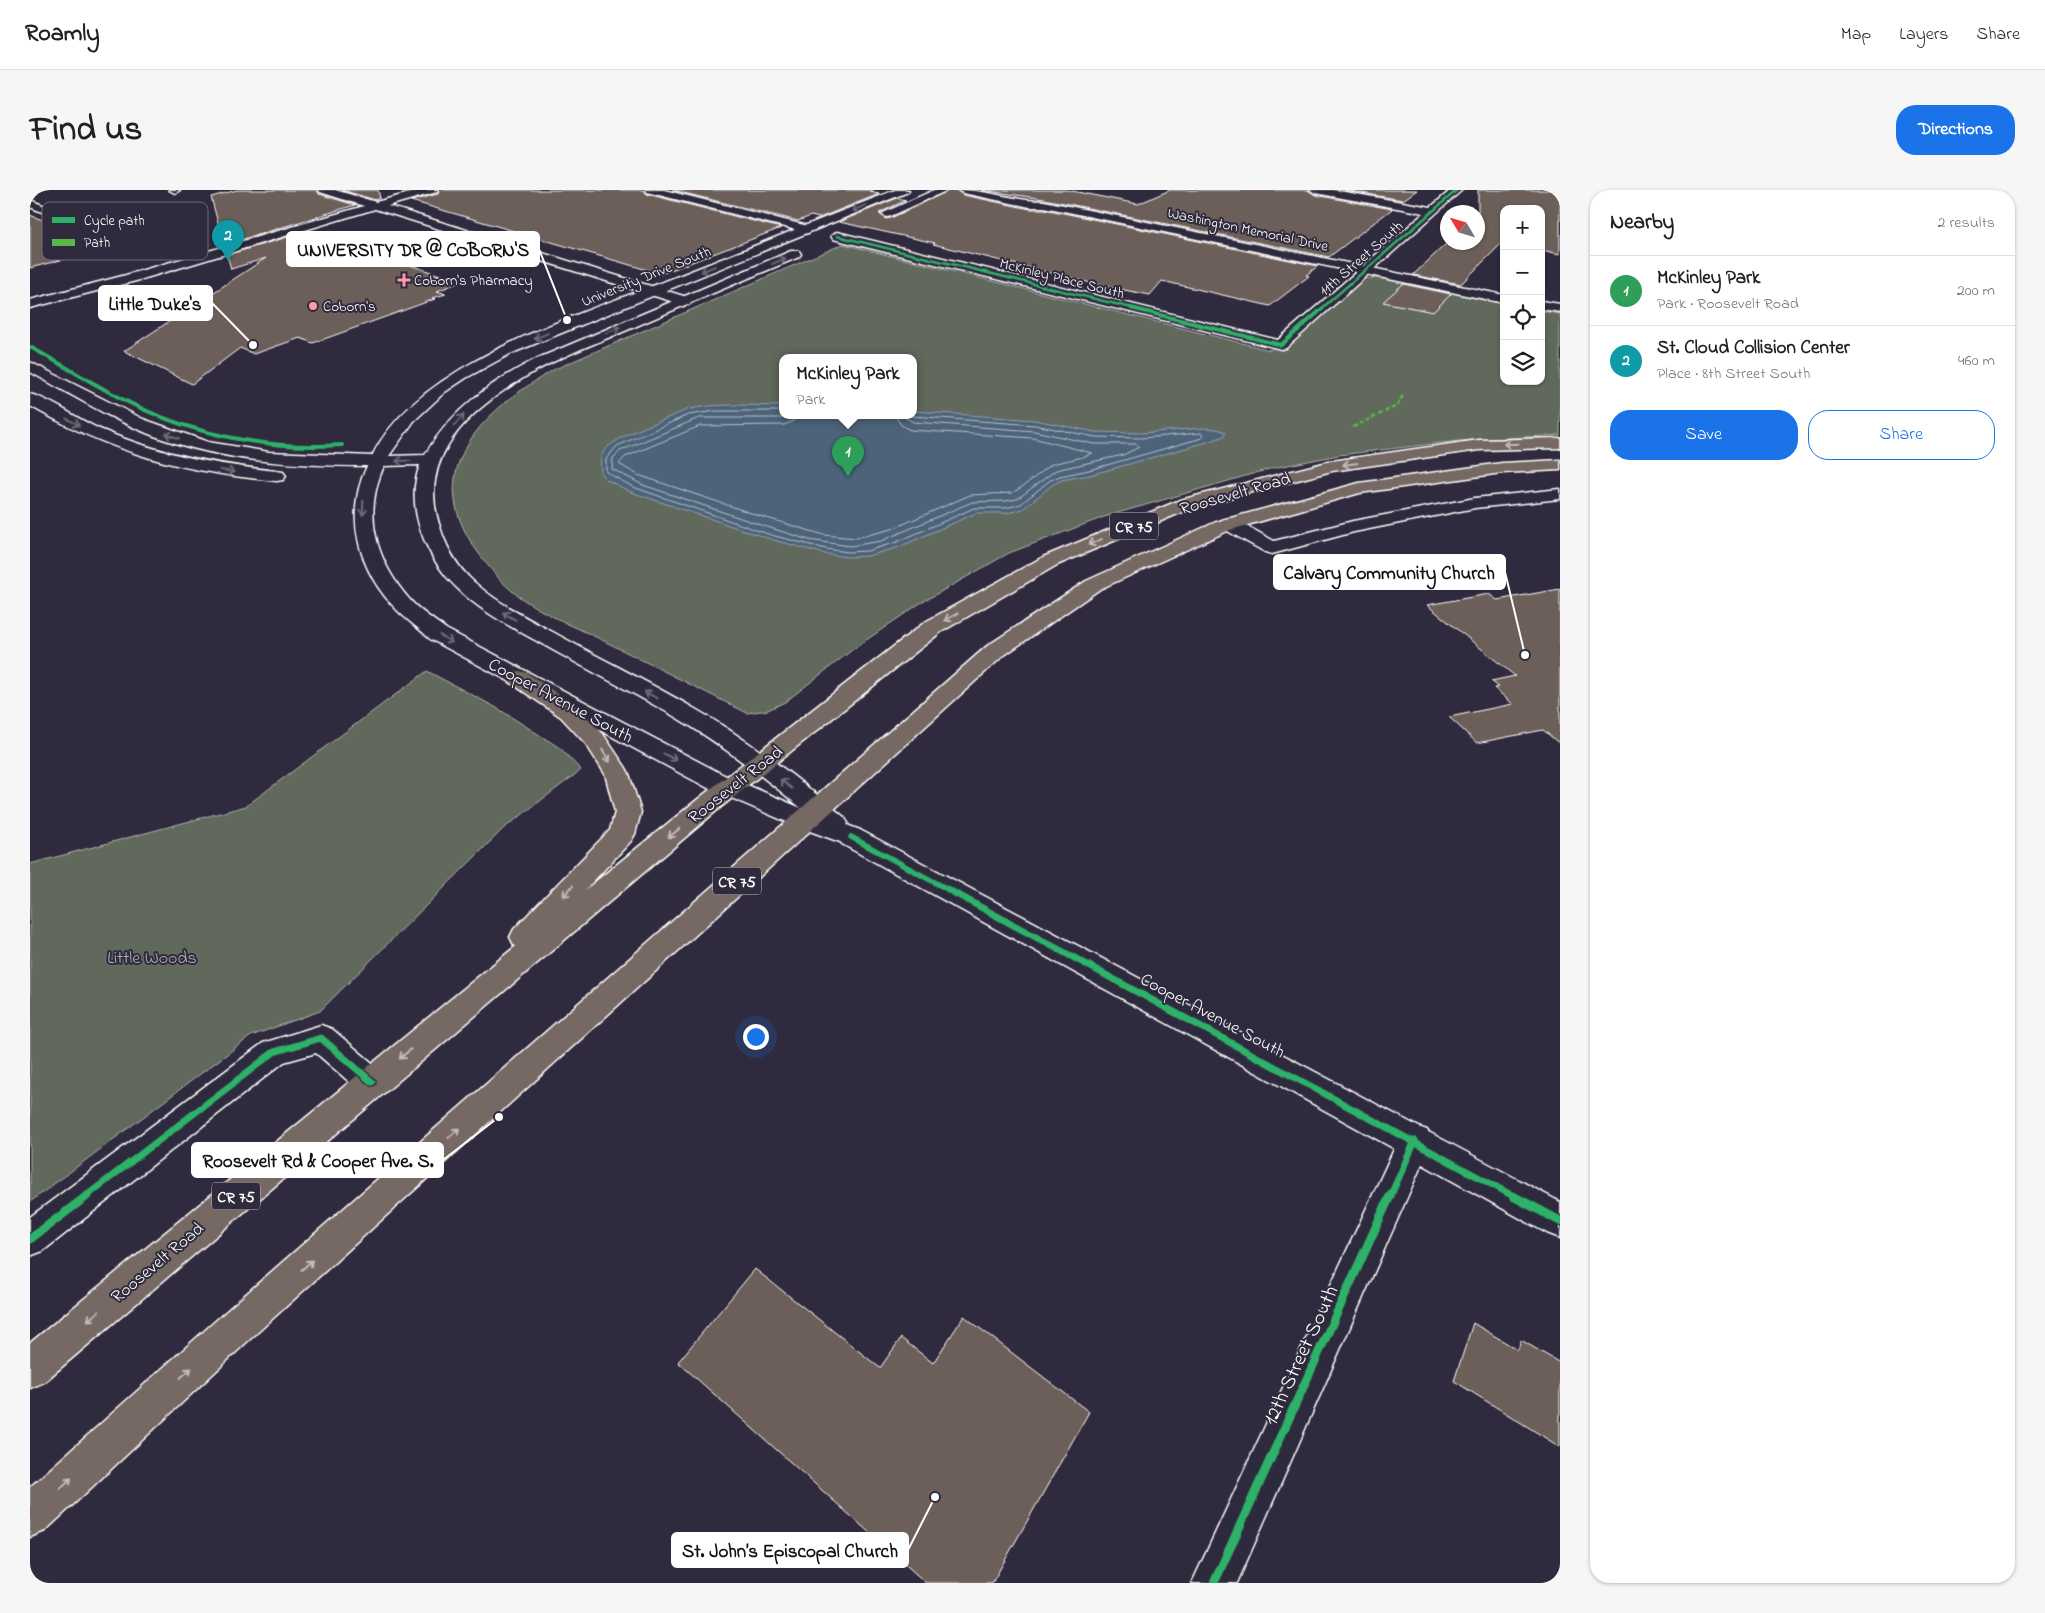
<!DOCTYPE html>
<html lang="en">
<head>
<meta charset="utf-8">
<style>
	:root { --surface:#fff; --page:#f6f6f6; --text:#202124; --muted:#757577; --line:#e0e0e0; --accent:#1a73e8 }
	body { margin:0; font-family:"Indie Flower",sans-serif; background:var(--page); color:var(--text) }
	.controls { position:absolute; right:15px; top:15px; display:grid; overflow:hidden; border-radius:10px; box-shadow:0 1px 4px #0004 }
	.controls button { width:45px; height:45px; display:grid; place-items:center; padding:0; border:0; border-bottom:1px solid var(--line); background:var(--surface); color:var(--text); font:25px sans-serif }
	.compass { position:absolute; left:1410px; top:15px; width:45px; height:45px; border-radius:50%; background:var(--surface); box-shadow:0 1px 4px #0004; rotate:308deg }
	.you { position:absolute; left:725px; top:846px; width:18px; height:18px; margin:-12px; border:4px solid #fff; border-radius:50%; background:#1a73e8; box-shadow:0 0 0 8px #1a73e833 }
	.badge { display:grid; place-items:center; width:32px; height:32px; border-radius:50%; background:var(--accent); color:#fff; font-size:16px; font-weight:700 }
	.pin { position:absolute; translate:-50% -41px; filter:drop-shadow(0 1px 2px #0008) }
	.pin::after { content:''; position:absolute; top:26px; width:18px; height:15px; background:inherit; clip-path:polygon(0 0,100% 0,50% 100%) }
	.popup { position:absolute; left:749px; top:164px; width:138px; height:65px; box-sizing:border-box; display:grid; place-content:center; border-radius:10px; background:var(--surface); filter:drop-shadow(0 1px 4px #0005); font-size:16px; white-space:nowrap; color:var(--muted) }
	.popup b { font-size:19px; color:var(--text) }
	.popup::after { content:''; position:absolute; left:50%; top:100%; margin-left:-10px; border:10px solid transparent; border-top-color:var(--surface) }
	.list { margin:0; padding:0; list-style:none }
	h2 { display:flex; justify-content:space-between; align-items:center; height:65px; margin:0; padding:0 20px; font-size:21px }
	h2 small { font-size:16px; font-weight:400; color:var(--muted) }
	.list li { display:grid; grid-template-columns:32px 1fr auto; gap:15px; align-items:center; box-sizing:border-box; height:70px; padding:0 20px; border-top:1px solid var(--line) }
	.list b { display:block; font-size:19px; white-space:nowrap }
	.list p { margin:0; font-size:16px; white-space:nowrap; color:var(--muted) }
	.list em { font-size:16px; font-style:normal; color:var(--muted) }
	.actions { display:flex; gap:10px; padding:15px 20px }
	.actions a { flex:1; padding:11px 0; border:1px solid var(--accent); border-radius:20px; text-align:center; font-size:18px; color:var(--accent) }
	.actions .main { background:var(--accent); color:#fff }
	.icon { flex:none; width:28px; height:28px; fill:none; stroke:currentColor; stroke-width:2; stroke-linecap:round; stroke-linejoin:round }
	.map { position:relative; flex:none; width:1530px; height:1393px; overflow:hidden; border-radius:20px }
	header { display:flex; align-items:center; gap:30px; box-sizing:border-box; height:70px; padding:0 25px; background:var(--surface); border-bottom:1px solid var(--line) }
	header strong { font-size:24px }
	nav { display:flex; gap:28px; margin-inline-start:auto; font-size:18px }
	.intro { display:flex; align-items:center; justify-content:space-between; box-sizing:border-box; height:120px; padding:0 30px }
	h1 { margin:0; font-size:35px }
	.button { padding:12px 22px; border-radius:20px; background:var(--accent); color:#fff; font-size:18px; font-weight:700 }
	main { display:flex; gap:30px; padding:0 30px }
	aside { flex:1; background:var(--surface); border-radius:20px; box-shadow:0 1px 4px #0004 }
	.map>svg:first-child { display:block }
	.green { fill:#61695c; stroke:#b0b4ae; fill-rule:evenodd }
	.water { fill:#4e647a; stroke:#95a2af }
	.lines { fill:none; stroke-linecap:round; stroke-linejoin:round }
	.shore { stroke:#b8c1ca; stroke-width:1 }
	.building { fill:#6c5f5a; stroke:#fff }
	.minor-casing { stroke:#fff; stroke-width:3 }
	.tertiary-casing { stroke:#fff; stroke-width:3 }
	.secondary-casing { stroke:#fff; stroke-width:3 }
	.primary-casing { stroke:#fff; stroke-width:3 }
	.minor { fill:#2f2a3d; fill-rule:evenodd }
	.tertiary { fill:#2f2a3d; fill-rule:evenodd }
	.secondary { fill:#2f2a3d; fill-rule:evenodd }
	.primary { fill:#766964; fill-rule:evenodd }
	.quiet { stroke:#58b947; stroke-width:2.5; stroke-dasharray:4.5 2.5; stroke-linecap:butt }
	.cycleway-far4-casing { stroke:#2f2a3d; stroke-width:4 }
	.cycleway-far3-casing { stroke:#2f2a3d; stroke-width:5.5 }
	.cycleway-far2-casing { stroke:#2f2a3d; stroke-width:8 }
	.cycleway-far1-casing { stroke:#2f2a3d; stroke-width:10 }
	.cycleway-casing { stroke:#2f2a3d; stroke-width:12 }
	.cycleway-far4 { stroke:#2db169; stroke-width:2.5 }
	.cycleway-far3 { stroke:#2db169; stroke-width:4 }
	.cycleway-far2 { stroke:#2db169; stroke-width:5.5 }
	.cycleway-far1 { stroke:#2db169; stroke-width:7 }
	.cycleway { stroke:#2db169; stroke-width:9 }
	.oneway { stroke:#6d6a77 }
	.oneway2 { stroke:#c1bcb9 }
	.poi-dot { fill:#ff9aa2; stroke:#2f2a3d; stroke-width:2 }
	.labels { text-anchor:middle; stroke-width:4; stroke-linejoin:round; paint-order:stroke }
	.far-street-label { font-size:15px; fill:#fff; stroke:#2f2a3d }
	.far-poi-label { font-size:15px; fill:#fff; stroke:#2f2a3d; text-anchor:start }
	.shield { fill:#2f2a3d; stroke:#c1bfc5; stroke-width:1 }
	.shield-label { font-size:16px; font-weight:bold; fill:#fff }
	.street-label { font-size:18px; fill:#fff; stroke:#2f2a3d }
	.park-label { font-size:18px; fill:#b0b4ae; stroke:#2f2a3d }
	.near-street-label { font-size:21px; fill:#fff; stroke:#2f2a3d }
	.key { fill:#2f2a3d; stroke:#6d6a77; stroke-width:1 }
	.key-label { font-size:14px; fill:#fff }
	.leader { fill:none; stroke:#fff; stroke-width:2 }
	.callout-dot { fill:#fff; stroke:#2f2a3d; stroke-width:2 }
	.callout { fill:#fff; stroke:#fff; stroke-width:2 }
	.callout-label { font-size:19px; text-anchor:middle; font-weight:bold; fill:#111 }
</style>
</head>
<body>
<header>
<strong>Roamly</strong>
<nav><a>Map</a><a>Layers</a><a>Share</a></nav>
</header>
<div class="intro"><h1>Find us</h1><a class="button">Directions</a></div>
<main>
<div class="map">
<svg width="1530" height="1393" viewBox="0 0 1530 1393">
	<rect width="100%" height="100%" fill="#2f2a3d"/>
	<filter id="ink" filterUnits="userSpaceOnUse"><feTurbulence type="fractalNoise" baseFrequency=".02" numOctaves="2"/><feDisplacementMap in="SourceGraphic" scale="10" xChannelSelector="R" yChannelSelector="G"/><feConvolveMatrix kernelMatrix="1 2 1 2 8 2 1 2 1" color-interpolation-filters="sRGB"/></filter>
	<g filter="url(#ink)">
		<g class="green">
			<path d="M813,54L1240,160L1334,88L1354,89L1474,114V191H1511V121L1530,124V245L1428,251L1309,265L1243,278L1074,327L979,363L889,414L826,457L755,512L738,520L717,523C667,498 618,473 568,448C541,435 511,423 487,405C471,393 459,377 447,361C387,278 457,218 525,179ZM753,168H883V226H753Z"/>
			<path d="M397,481L467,518L530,558L551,580L473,639L290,821L221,846L0,1012V674L216,616Z"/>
		</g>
		<path class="water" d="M753,216V226H883V221L1005,230L1065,242L1112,243L1174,238L1187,239L1196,242L1194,246L1181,251L1060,285L1031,290L1022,295L993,319L977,323H946L869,357L838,366L817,367L795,364L740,349L601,302L577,290L571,284C571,277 569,268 574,261C584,246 638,229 656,220C686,212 722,216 753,216Z"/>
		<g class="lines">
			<g class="shore">
				<path d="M753,221H685L658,225L587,256L576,269V282L603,297L741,345L796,359L818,362L837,361L867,352L944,318H976L991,314L1019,291L1030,286L1059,280L1172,248L1173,246L1171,243L1112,248L1065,247L1005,235L882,226"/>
				<path d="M758,226L752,228H669L590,261L583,268L582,279L613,295L734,336L779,350L820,356L851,351L942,312L976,311L987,309L1026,280L1093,265L1109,257L1107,254H1064L1004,241L883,232L873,226"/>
				<path d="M769,226L762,232L754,235L670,236L595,267L589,274L608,285L730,326L794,345L826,348L862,339L940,305L982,303L992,297L1022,274L1053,267L1062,263L1003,248L880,240L871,235L865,226"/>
			</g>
		</g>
		<g class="building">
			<path d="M207,0H287L289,4L325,15L194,55L181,7Z"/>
			<path d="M312,0H348L350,8L345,10Z"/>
			<path d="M410,0H614L617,4L751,38L631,84L381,11L408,4Z"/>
			<path d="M642,0H843L840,2L849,4L789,28L781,26L768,31Z"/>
			<path d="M920,0H926L933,5L1000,19H1014L1288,76L1276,85L1279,86L1240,116L1132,91L1120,105L1073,96L903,54L905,53L809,32L867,8L876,10L849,23L856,29L861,28Z"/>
			<path d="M951,0H1037L1108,14L1140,0H1278L1285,5L1362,19L1299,67L1014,9Z"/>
			<path d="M1314,0H1387L1373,10Z"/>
			<path d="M1448,0H1530V64L1511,60V19H1474V53H1472L1431,94L1383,85L1418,52H1448Z"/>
			<path d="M0,25L80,57L0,78Z"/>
			<path d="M278,41L410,85L405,86L428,93L407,101L416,104L402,108L405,109L283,153L270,148L224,164L210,158L162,194L94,161L236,68L201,79L197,65Z"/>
			<path d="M1373,94L1421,104L1403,122L1353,112Z"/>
			<path d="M1530,399V554L1513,540L1447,553L1419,527L1483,514L1464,498L1469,497L1461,491L1485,486L1397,415L1459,404L1467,410Z"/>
			<path d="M725,1079L850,1178L871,1148L903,1173L934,1126L1059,1222L962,1393H896L648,1172Z"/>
			<path d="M1443,1133L1488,1160L1491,1150L1530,1173V1257L1424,1191Z"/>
		</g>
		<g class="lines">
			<g class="minor-casing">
				<g id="minor">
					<path d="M139,0H150L145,3Z"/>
					<path d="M289,0H305L346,12L391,0H408L407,2L358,16L660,108L662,111L660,114H650L345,19L106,91L0,118V110L96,85L334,16L290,2Z"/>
					<path d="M616,0H634L782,37L784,39L778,43L617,2Z"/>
					<path d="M1280,0H1303L1401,17L1421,0H1432L1256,158L1251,159L803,49L801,46L807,42L1248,150L1394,23L1285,3Z"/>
					<path d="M0,10L37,25L39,27L33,30L29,29L0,17Z"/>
					<path d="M1530,299V309L1445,318L1324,342L1242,364L1235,362L1192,338L1190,334L1192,330L1199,328L1206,330L1244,351L1323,331L1445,308Z"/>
					<path d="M291,835L302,839L353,882L358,892L353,902L342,906L331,902L286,863L254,872L13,1061L0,1066V1027L233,853Z"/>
					<path d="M1385,936L1397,940L1402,951L1207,1393H1162L1373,940Z"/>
				</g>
			</g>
			<g class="tertiary-casing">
				<g id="tertiary">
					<path d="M928,0C957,0 985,11 1014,11L1474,105V113L1014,17H1000L933,3Z"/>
					<path d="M1511,111L1530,114V122L1511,119Z"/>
					<path d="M821,638L830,640L1530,1012V1048L1517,1043L812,654L808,647L812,640Z"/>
				</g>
			</g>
			<g class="secondary-casing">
				<g id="secondary">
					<path d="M865,0H879L878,2L480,164L436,188L415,202L384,231L359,266L395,265C421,220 461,192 506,169L761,61H769L771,64L769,67C711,91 653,116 595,141C556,157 517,172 482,195C431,228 388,272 410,337C417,359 427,377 444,392C466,412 493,426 519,440C566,466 614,490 660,516C715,547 765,586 814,627L818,633L817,635L830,640L834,647L830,654L821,656L766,636L676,597L400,449C390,439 378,431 368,421C329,383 313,326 337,276C263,276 188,271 119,244C77,227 39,203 0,182V172L113,229L178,252L239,262L342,266C388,171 553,124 646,87C719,58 792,29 865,0ZM390,275C374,316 396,367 425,396C447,419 476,434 503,449C549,475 596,499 642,525C688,552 730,584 771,618L694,585L416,439C404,430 390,421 380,410C346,371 332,325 354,276Z"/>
					<path d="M904,0H918L861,26L857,27L851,24Z"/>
					<path d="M0,204C21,209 50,231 72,240C128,264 187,275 247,281L253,282L256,286L253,290L247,291C152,282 83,263 0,216Z"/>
				</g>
			</g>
			<g class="primary-casing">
				<g id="primary">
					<path d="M1530,248V258L1449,260L1302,281L1162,318L1027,375L911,442L691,617L14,1192L0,1198V1153L486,756L484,755L480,747L484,739L580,640L585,622L575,584L556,554L531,527L481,493L478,488L481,483L489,481L497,483L547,517L573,544L596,578L599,584L611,622L605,644L601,651L555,700L673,605L895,432L1013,367L1150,310L1301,271L1449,250Z"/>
					<path d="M1530,270V280L1472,283L1330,303L1200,340L1070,399L973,466L218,1151L15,1341L0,1347V1297L192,1125L957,456L1056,391L1186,332L1329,293L1472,273Z"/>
				</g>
			</g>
			<use href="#minor" class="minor"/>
			<use href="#tertiary" class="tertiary"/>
			<use href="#secondary" class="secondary"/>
			<use href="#primary" class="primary"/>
			<path class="quiet" d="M1323,237L1367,216L1373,205"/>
			<g class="cycleway-far4-casing">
				<g id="cycleway-far4">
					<path d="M807,46L1106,119"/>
					<path d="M1291,119L1427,0"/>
				</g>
			</g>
			<g class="cycleway-far3-casing">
				<g id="cycleway-far3">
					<path d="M1101,118L1251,155L1293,118"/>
					<path d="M0,157C35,176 68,197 104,215C168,246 241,260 312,255"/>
				</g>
			</g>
			<g class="cycleway-far2-casing">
				<path id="cycleway-far2" d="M821,647L921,701"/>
			</g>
			<g class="cycleway-far1-casing">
				<g id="cycleway-far1">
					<path d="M919,700L1485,1007"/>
					<path d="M55,1007L244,862L291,848L342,892"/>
					<path d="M1360,1007L1385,951"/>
				</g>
			</g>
			<g class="cycleway-casing">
				<g id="cycleway">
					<path d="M1483,1006L1530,1031"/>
					<path d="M0,1049L57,1006"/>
					<path d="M1184,1393L1360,1006"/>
				</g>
			</g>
			<use href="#cycleway-far4" class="cycleway-far4"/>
			<use href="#cycleway-far3" class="cycleway-far3"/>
			<use href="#cycleway-far2" class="cycleway-far2"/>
			<use href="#cycleway-far1" class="cycleway-far1"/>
			<use href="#cycleway" class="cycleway"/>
		</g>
		<defs><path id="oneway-shaft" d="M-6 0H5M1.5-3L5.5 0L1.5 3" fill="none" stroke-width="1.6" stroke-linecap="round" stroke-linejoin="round" transform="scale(1.25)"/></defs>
		<g class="oneway">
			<use href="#oneway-shaft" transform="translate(829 18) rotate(158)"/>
			<use href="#oneway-shaft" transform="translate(749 71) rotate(-23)"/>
			<use href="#oneway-shaft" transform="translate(678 79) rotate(158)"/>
			<use href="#oneway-shaft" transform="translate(583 140) rotate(-23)"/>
			<use href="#oneway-shaft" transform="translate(511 146) rotate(157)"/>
			<use href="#oneway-shaft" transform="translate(429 230) rotate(-49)"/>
			<use href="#oneway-shaft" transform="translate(43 232) rotate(28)"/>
			<use href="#oneway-shaft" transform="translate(142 246) rotate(-161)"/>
			<use href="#oneway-shaft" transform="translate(373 271) rotate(179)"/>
			<use href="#oneway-shaft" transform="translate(197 281) rotate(9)"/>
			<use href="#oneway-shaft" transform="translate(333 318) rotate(92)"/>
			<use href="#oneway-shaft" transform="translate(479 426) rotate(-149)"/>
			<use href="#oneway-shaft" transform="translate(416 449) rotate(31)"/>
			<use href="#oneway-shaft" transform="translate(621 505) rotate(-152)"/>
			<use href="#oneway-shaft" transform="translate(640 567) rotate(28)"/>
			<use href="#oneway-shaft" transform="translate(756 594) rotate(-142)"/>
		</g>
		<g class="oneway2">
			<use href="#oneway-shaft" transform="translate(1481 254) rotate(178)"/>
			<use href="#oneway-shaft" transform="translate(1320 274) rotate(172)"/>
			<use href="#oneway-shaft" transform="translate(1065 352) rotate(157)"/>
			<use href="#oneway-shaft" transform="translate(921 427) rotate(151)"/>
			<use href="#oneway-shaft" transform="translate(576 566) rotate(58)"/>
			<use href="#oneway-shaft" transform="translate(644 643) rotate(141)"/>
			<use href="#oneway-shaft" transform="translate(538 701) rotate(133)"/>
			<use href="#oneway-shaft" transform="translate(375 864) rotate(140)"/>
			<use href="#oneway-shaft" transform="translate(424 943) rotate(-42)"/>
			<use href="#oneway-shaft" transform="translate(277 1075) rotate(-42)"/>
			<use href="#oneway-shaft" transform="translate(63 1126) rotate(140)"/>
			<use href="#oneway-shaft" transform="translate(156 1183) rotate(-42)"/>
			<use href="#oneway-shaft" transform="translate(36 1293) rotate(-42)"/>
		</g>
	</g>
	<g class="poi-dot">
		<path d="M371.5 82.5h5v5h5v5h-5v5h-5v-5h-5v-5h5z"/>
		<circle cx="283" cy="116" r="5"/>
	</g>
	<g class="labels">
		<g class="far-street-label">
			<text transform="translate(1218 39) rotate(12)" y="5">Washington Memorial Drive</text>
			<text transform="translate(1331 68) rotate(-41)" y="5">11th Street South</text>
			<text transform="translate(616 86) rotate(-22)" y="5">University Drive South</text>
			<text transform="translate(1032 88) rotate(14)" y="5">McKinley Place South</text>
		</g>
		<g class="far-poi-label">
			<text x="384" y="95">Coborn's Pharmacy</text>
			<text x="293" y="121">Coborn's</text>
		</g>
		<g class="shield">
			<rect x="1080" y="322.5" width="48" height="27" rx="4"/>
			<rect x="683" y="677.5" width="48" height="27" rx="4"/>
			<rect x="182" y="992.5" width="48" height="27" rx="4"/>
		</g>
		<g class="shield-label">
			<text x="1104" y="342">CR 75</text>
			<text x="707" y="697">CR 75</text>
			<text x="206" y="1012">CR 75</text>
		</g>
		<g class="street-label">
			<text transform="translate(1205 303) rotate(-16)" y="6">Roosevelt Road</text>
			<text transform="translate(531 510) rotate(28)" y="6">Cooper Avenue South</text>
			<text transform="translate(705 594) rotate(-38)" y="6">Roosevelt Road</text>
			<text transform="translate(1183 825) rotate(28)" y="6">Cooper Avenue South</text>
			<text transform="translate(127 1072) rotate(-40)" y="6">Roosevelt Road</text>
		</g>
		<g class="park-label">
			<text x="122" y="773">Little Woods</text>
		</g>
		<g class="near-street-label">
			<text transform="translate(1270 1165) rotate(-65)" y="7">12th Street South</text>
		</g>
	</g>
	<rect x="12" y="12" width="166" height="58" rx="8" class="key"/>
	<rect x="22" y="27" width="23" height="6" fill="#2db169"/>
	<rect x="22" y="49" width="23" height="7" fill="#58b947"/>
	<g class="key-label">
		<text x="54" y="35">Cycle path</text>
		<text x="54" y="57">Path</text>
	</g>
	<path class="leader" d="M537 130L509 59M223 155L182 113M1495 465L1475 382M469 927L413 970M905 1307L878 1360"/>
	<g class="callout-dot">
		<circle cx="537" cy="130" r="5"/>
		<circle cx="223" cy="155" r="5"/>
		<circle cx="1495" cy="465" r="5"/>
		<circle cx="469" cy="927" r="5"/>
		<circle cx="905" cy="1307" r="5"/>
	</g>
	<g class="callout">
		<rect x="257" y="42" width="252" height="34" rx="5"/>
		<rect x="69" y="96" width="113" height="34" rx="5"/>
		<rect x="1244" y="365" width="231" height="34" rx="5"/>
		<rect x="162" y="953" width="251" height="34" rx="5"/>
		<rect x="642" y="1343" width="236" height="34" rx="5"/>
	</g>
	<g class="callout-label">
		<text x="383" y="66">UNIVERSITY DR @ COBORN'S</text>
		<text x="125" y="120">Little Duke's</text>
		<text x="1359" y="389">Calvary Community Church</text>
		<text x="288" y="977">Roosevelt Rd &amp; Cooper Ave. S.</text>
		<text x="760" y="1367">St. John’s Episcopal Church</text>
	</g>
</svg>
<div class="controls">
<button>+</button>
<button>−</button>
<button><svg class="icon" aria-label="locate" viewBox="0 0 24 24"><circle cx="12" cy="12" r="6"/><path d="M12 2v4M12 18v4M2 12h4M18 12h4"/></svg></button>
<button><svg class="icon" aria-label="layers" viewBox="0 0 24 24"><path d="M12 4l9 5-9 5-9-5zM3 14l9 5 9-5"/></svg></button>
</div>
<svg class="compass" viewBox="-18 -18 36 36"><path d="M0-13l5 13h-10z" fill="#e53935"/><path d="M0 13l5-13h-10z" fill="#757577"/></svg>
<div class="you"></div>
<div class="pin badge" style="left:818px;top:287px;background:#2e9e5b">1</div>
<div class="popup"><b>McKinley Park</b>Park</div>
<div class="pin badge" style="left:198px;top:71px;background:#0f9aa8">2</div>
</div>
<aside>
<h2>Nearby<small>2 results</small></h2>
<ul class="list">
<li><span class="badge" style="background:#2e9e5b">1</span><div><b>McKinley Park</b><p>Park · Roosevelt Road</p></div><em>200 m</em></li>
<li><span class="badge" style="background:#0f9aa8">2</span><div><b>St. Cloud Collision Center</b><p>Place · 8th Street South</p></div><em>460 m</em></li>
</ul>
<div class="actions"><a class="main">Save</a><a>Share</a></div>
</aside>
</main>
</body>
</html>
